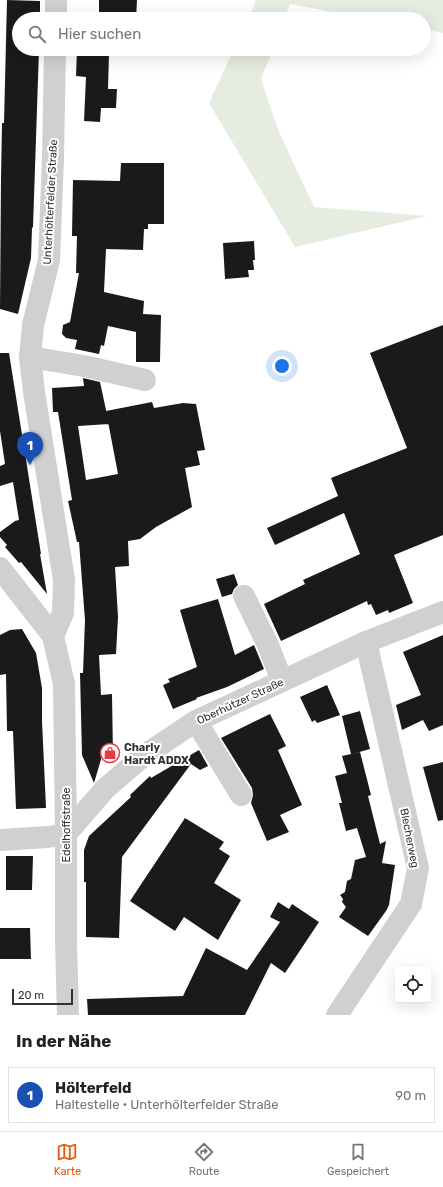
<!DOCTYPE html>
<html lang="de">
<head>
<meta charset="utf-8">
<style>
	:root { --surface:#fff; --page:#f2f2f2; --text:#222; --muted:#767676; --line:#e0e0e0; --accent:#ea580c }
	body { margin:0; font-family:Rubik,sans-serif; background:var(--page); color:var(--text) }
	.controls { position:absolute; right:12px; bottom:12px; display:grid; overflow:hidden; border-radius:0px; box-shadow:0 4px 16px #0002 }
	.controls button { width:36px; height:36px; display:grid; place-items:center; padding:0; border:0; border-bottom:1px solid var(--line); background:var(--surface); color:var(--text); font:20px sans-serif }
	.scale { position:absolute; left:12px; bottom:10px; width:61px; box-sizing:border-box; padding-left:4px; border:2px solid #333; border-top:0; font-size:11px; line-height:14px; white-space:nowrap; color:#333; -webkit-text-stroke:3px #fff; paint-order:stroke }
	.you { position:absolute; left:282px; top:366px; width:14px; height:14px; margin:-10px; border:3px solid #fff; border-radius:50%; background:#1a73e8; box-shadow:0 0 0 6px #1a73e833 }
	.badge { display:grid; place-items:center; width:26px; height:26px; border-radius:50%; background:var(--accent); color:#fff; font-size:13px; font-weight:700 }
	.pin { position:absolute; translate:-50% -33px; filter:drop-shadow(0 1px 2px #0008) }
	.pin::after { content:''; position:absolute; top:21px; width:14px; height:12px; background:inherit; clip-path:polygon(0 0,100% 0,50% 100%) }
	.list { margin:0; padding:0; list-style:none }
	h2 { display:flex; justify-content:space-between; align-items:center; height:52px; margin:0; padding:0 16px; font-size:17px }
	h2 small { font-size:13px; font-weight:400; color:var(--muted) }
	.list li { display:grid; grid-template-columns:26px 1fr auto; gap:12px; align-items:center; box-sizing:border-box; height:56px; margin:0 8px 8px; padding:0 8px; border:1px solid var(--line); border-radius:0px }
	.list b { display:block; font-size:15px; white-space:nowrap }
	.list p { margin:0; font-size:13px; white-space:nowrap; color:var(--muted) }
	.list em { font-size:13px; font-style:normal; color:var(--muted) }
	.icon { flex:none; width:22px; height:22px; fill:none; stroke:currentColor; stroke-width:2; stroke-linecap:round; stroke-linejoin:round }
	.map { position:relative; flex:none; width:443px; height:1015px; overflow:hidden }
	.search { position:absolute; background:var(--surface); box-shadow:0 4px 16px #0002; left:12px; right:12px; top:12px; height:44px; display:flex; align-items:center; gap:10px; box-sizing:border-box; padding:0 14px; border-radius:22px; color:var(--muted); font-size:15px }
	.sheet { height:116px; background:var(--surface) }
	nav { display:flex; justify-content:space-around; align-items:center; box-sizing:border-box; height:56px; border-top:1px solid var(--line); background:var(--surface); font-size:11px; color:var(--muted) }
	nav a { display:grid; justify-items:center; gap:2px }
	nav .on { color:var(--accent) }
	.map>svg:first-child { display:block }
	.green { fill:#e6ecdf }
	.building { fill:#1a1a1a }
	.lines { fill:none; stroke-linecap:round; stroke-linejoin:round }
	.minor { stroke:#d0d0d0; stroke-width:22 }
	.labels { text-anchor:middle; stroke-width:4; stroke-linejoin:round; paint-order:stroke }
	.street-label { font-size:11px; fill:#333; stroke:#fff }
	.poi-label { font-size:11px; font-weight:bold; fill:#333; stroke:#fff; text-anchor:start }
</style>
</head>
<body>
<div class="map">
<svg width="443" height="1015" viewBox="0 0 443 1015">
	<rect width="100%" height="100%" fill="#fff"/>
	<g class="green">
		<path d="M256,0H443V33L424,29V19H369L290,4L284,19H248Z"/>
		<path d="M234,49H273L261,79L279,132L314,207L427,216L295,247L209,103Z"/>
	</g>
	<g class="building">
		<path d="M7,0L40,1V19H19V49H39L33,227L32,228L31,258L18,314L0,309L1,178L2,123H4Z"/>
		<path d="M99,0H137L136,19H99Z"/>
		<path d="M77,49H104V54H109L108,89H117L116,108H101L100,122L84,121L86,77L76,76Z"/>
		<path d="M121,163H164V224H148V229H144L143,250L106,249L104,292L144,301L143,314L161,315L160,362H136V332L108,326L104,346L101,345L99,354L75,349L77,340L66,338L62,334L63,325L70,322L79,273H76L77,236H72L73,180L120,181Z"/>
		<path d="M254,241L255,260H253L254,270H248L249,277L225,279L223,243Z"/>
		<path d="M443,325V535L394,555L413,603L389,613L388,610L376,615L371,604L368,605L367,601L281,641L264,604L305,584L303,580L360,554L344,513L275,545L267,528L338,496L331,478L407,448L370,353Z"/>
		<path d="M0,353H9L41,554H40L47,594L21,562L19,563L5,547L7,545L0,537V532L15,521L19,520L13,482L0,486V466L5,464L0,431Z"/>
		<path d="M83,378L100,382L109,424L78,426L86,480L118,474L106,411L152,402L154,408L183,403L196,404L205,450L197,451L200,465L185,468L192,507L156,527L140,539L128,541L129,566L115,567L118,617L116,654L99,655L101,695L112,694L113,755L102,756L94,783L82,755L80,673H83L85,620L79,542H77L68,501L72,500L58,412H53L52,388L84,386Z"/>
		<path d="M234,574L238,585L234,589L232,594L222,597L216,579Z"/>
		<path d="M218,599L235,655L254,645L264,669L227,687L196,698L197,699L173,709L163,685L170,682L168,679L197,667L180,610Z"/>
		<path d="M22,629L36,653L42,688V721L46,808L16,809L13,731H7L6,674L0,675V635L10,630Z"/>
		<path d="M443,635V725L429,731L423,720L402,730L396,705L421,695L403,652Z"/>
		<path d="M327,685L340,715L317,723L315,720L312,722L300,697Z"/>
		<path d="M360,711L370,749L352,754L360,752L371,795L368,796L380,844L386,841L382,863L395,865L389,905L386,911L368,936L339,917L346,907L342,902L343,899L340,895L345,892L347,881L351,879L355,860L366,857L357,828L346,831L339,803H342L335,776L347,773L342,756L351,754L342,716Z"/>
		<path d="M270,714L286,746L278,750L302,805L280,815L289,832L267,841L251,803L253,795L252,788L221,738Z"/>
		<path d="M199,750L208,766L200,770L191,764L122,857L119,938L86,937V882H84V850L89,836L131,797L130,795L150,776L151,778Z"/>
		<path d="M443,762V820L438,821L423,767Z"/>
		<path d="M185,818L224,842L219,849L230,856L214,883L241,900L218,940L184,917L175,931L130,901Z"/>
		<path d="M6,856H33L32,890H6Z"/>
		<path d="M278,902L289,909L292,904L319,922L285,973L271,963L245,1015H88L87,999L183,996L206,948L247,970L280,922L270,917Z"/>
		<path d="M0,928H30L31,959H0Z"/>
	</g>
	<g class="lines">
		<g class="minor">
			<path d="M56,19V0"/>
			<path d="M30,357L84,366L145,380"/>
			<path d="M0,568L53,636L64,684L66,834V942L68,1015"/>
			<path d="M244,596L268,645L282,681"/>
			<path d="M53,636L63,613L64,580L34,392L30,357L33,325L49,260L53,158L55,49"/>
			<path d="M196,721L227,772L241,795"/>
			<path d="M66,834L105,789L142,757L196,721L366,642L443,612"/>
			<path d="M0,840L48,837L66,834"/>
			<path d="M337,1015L411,904L418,868L366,642"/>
		</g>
	</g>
	<defs>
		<g id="shop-ring" transform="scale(1)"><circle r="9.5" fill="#fff" stroke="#e63946" stroke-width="1.5"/><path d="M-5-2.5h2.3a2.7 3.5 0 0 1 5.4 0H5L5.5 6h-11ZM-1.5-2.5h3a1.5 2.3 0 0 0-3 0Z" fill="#e63946"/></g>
	</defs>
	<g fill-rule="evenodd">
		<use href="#shop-ring" x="110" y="753"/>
	</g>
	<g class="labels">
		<g class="street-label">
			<text transform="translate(50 202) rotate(-87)" y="4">Unterhölterfelder Straße</text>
			<text transform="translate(240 701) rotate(-25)" y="4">Oberhützer Straße</text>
			<text transform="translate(66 825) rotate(-90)" y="4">Edelhoffstraße</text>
			<text transform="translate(410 838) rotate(79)" y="4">Blecherweg</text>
		</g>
		<g class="poi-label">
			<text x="124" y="751">Charly<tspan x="124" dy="13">Hardt ADDX</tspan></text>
		</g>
	</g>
</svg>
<div class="controls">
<button><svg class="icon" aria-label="locate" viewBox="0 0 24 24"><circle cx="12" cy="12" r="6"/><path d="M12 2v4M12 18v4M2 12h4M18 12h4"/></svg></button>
</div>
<div class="scale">20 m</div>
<div class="you"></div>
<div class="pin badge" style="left:30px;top:465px;background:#1a4fb4">1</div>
<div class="search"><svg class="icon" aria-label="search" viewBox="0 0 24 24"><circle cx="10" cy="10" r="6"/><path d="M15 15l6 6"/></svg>Hier suchen</div>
</div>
<section class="sheet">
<h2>In der Nähe<small></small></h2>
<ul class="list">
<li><span class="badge" style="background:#1a4fb4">1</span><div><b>Hölterfeld</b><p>Haltestelle · Unterhölterfelder Straße</p></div><em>90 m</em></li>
</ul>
</section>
<nav>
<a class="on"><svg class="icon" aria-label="map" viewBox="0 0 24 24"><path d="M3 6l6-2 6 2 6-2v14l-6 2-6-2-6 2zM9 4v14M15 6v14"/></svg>Karte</a>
<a><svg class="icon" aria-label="directions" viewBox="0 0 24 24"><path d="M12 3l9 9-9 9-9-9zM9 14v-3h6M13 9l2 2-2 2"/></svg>Route</a>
<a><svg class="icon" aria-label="saved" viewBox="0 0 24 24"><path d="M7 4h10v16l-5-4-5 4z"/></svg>Gespeichert</a>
</nav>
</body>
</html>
